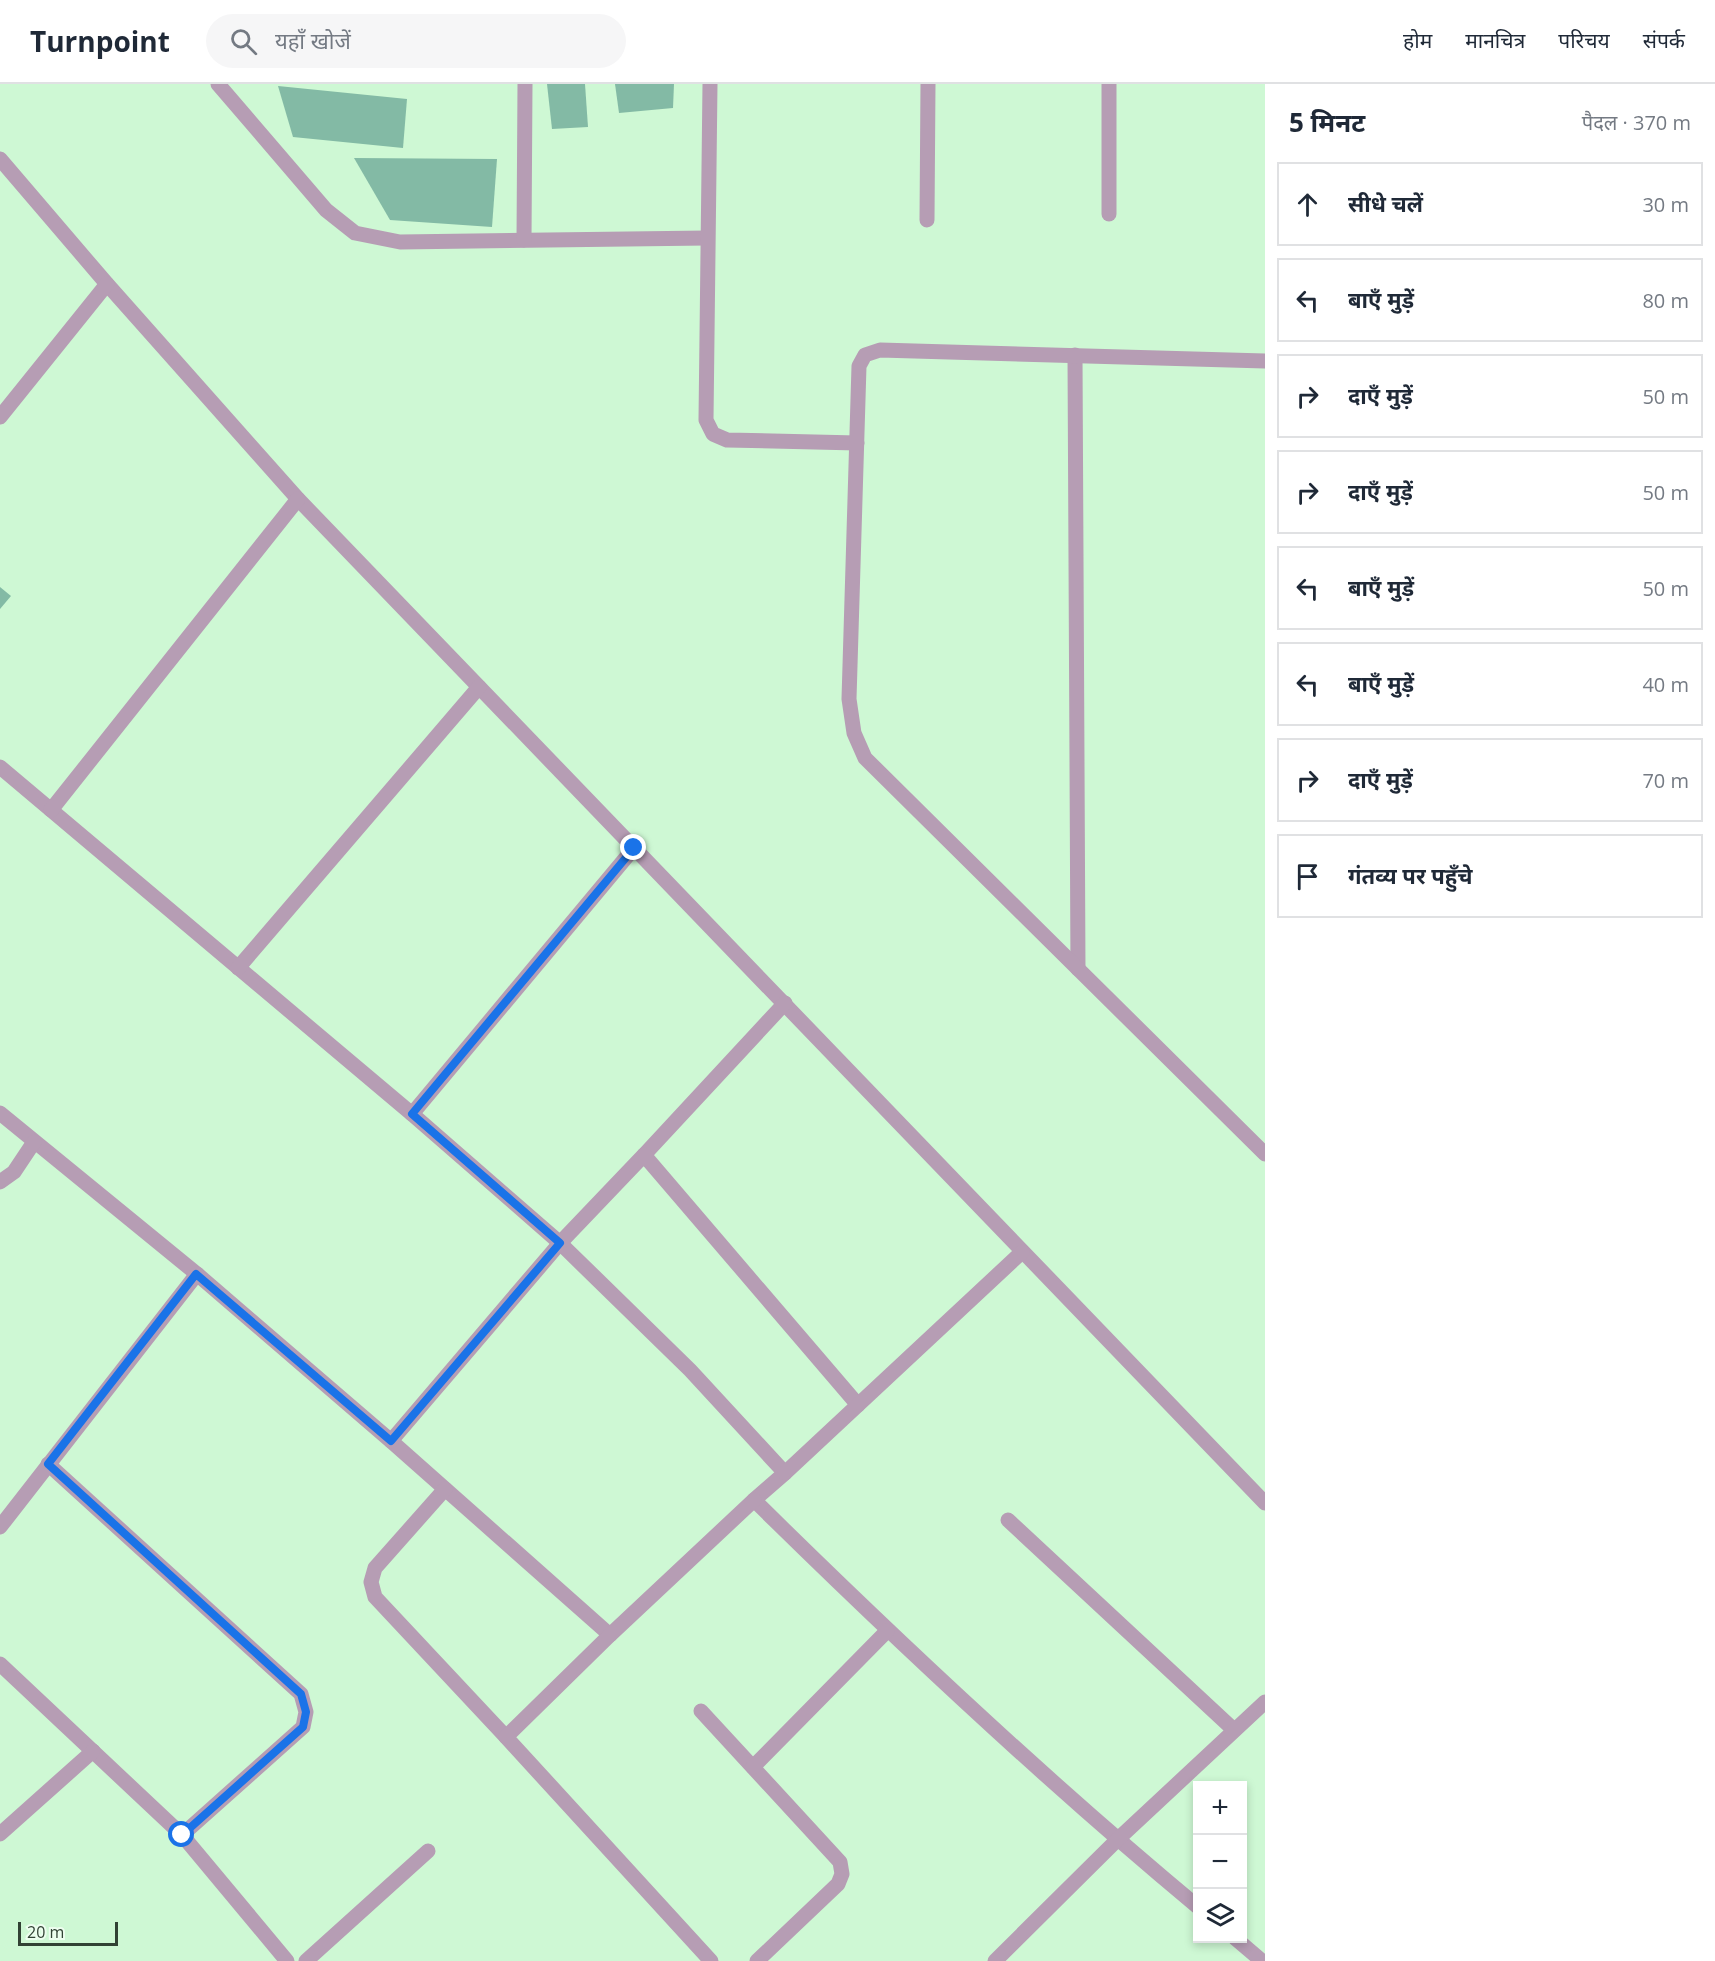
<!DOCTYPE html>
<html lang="hi">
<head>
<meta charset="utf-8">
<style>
	:root { --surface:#fff; --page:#f6f6f7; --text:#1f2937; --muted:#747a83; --line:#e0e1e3 }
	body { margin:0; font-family:"Open Sans","Noto Sans Devanagari",sans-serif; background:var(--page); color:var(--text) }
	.controls { position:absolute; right:18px; bottom:18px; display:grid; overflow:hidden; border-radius:0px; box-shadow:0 3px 9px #0003 }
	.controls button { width:54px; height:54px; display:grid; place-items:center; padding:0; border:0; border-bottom:2px solid var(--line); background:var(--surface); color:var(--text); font:30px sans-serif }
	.scale { position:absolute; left:18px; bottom:15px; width:100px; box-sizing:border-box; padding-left:6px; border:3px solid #314234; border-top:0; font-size:16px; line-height:21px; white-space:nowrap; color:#314234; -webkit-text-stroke:4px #edfeef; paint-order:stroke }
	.stop { position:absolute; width:18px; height:18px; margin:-14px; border:4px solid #1a73e8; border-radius:50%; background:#fff }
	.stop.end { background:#1a73e8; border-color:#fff; box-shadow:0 2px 6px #0008 }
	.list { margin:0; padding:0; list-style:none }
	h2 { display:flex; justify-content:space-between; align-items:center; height:78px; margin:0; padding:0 24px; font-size:26px }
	h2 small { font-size:20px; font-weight:400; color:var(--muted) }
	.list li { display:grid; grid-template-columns:39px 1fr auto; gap:18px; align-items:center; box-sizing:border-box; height:84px; margin:0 12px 12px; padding:0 12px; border:2px solid var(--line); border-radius:0px }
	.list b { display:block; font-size:22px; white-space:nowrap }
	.list em { font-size:20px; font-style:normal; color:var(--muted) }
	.icon { flex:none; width:33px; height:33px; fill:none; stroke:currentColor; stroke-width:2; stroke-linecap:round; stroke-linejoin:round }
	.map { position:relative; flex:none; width:1265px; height:1877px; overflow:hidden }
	header { display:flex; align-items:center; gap:36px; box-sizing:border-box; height:84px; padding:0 30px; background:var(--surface); border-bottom:2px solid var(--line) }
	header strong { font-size:28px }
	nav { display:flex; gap:33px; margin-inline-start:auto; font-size:21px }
	.search { width:420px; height:54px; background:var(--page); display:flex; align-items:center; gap:15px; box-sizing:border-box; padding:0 21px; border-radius:33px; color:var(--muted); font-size:22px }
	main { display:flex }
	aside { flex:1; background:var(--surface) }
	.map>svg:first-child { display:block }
	.building { fill:#83baa5 }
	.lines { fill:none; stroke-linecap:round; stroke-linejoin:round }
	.street { stroke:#b69db4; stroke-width:15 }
	.route { stroke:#1a73e8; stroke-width:8 }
</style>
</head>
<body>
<header>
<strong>Turnpoint</strong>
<div class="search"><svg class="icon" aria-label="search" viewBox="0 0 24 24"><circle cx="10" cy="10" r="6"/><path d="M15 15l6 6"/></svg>यहाँ खोजें</div>
<nav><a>होम</a><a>मानचित्र</a><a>परिचय</a><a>संपर्क</a></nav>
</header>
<main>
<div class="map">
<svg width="1265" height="1877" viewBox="0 0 1265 1877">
	<rect width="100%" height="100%" fill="#cef8d4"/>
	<g class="building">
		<path d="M547,0H585L588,43L552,45Z"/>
		<path d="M615,0H674L673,24L619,29Z"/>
		<path d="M278,2L407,15L403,64L293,53Z"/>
		<path d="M354,74L497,75L492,143L390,136Z"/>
		<path d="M0,503L11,512L0,525Z"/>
	</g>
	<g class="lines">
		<g class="street">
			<path d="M218,0L326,126L355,149L400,158L707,154"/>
			<path d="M710,0L706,336L713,350L727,356L857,359"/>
			<path d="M1109,0V130"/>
			<path d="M0,75L107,200L298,415L1265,1419"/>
			<path d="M927,136L928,0"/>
			<path d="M524,156L525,0"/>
			<path d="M1075,271L1078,885"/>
			<path d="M1265,277L880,266L865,271L859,282L849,615L854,649L865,674L1265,1070"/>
			<path d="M0,333L107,200"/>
			<path d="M0,683L412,1030L560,1159L690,1286L785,1389L754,1416C897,1557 1043,1694 1198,1823"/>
			<path d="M51,726L298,415"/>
			<path d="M238,884L479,603"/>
			<path d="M0,1029L197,1190L391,1357L610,1551"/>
			<path d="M412,1030L634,764"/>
			<path d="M644,1071L785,919"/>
			<path d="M0,1098L14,1088L34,1058"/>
			<path d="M391,1357L560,1159L644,1071L858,1321"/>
			<path d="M48,1380L301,1610L306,1628L303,1643L182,1751"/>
			<path d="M785,1389L1022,1168"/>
			<path d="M445,1405L375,1484L371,1498L375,1513L506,1653"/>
			<path d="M1008,1436L1234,1646"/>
			<path d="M0,1443L197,1190"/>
			<path d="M0,1580L182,1751L287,1877"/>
			<path d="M701,1627L840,1778L842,1790L838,1800L757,1877"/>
			<path d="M753,1683L887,1547"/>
			<path d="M0,1750L93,1667"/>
			<path d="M1235,1854L1262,1877"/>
			<path d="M306,1877L428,1767"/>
			<path d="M711,1877L506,1653L610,1551L754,1416"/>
			<path d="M995,1877L1117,1756L1265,1618"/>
		</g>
	</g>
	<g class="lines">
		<path class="route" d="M182,1751L303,1643L306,1628L301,1610L48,1380L196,1190L391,1357L560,1159L412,1030L634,764"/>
	</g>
</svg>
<div class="controls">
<button>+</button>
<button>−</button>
<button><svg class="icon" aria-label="layers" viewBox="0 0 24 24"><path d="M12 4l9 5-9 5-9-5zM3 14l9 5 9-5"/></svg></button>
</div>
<div class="scale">20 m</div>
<div class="stop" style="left:182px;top:1751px"></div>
<div class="stop end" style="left:634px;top:764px"></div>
</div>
<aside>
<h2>5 मिनट<small>पैदल · 370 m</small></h2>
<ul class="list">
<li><svg class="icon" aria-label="ahead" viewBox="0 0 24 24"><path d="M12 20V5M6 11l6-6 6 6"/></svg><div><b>सीधे चलें</b></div><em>30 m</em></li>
<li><svg class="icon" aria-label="left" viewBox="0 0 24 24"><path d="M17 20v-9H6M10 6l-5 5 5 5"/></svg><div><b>बाएँ मुड़ें</b></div><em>80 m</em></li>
<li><svg class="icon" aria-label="right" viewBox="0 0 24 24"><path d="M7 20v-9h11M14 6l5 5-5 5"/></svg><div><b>दाएँ मुड़ें</b></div><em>50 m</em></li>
<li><svg class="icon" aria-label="right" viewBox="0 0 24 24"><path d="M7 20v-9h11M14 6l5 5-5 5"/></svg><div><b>दाएँ मुड़ें</b></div><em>50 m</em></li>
<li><svg class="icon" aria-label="left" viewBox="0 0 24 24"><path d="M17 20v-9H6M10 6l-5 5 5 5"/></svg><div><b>बाएँ मुड़ें</b></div><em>50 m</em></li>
<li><svg class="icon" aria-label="left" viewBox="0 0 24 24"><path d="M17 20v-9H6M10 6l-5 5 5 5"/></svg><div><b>बाएँ मुड़ें</b></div><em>40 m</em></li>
<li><svg class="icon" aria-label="right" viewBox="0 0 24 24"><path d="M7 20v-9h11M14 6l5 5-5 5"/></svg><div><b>दाएँ मुड़ें</b></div><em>70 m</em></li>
<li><svg class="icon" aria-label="arrive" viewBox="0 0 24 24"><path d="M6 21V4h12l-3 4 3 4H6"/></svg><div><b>गंतव्य पर पहुँचे</b></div></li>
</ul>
</aside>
</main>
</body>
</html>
